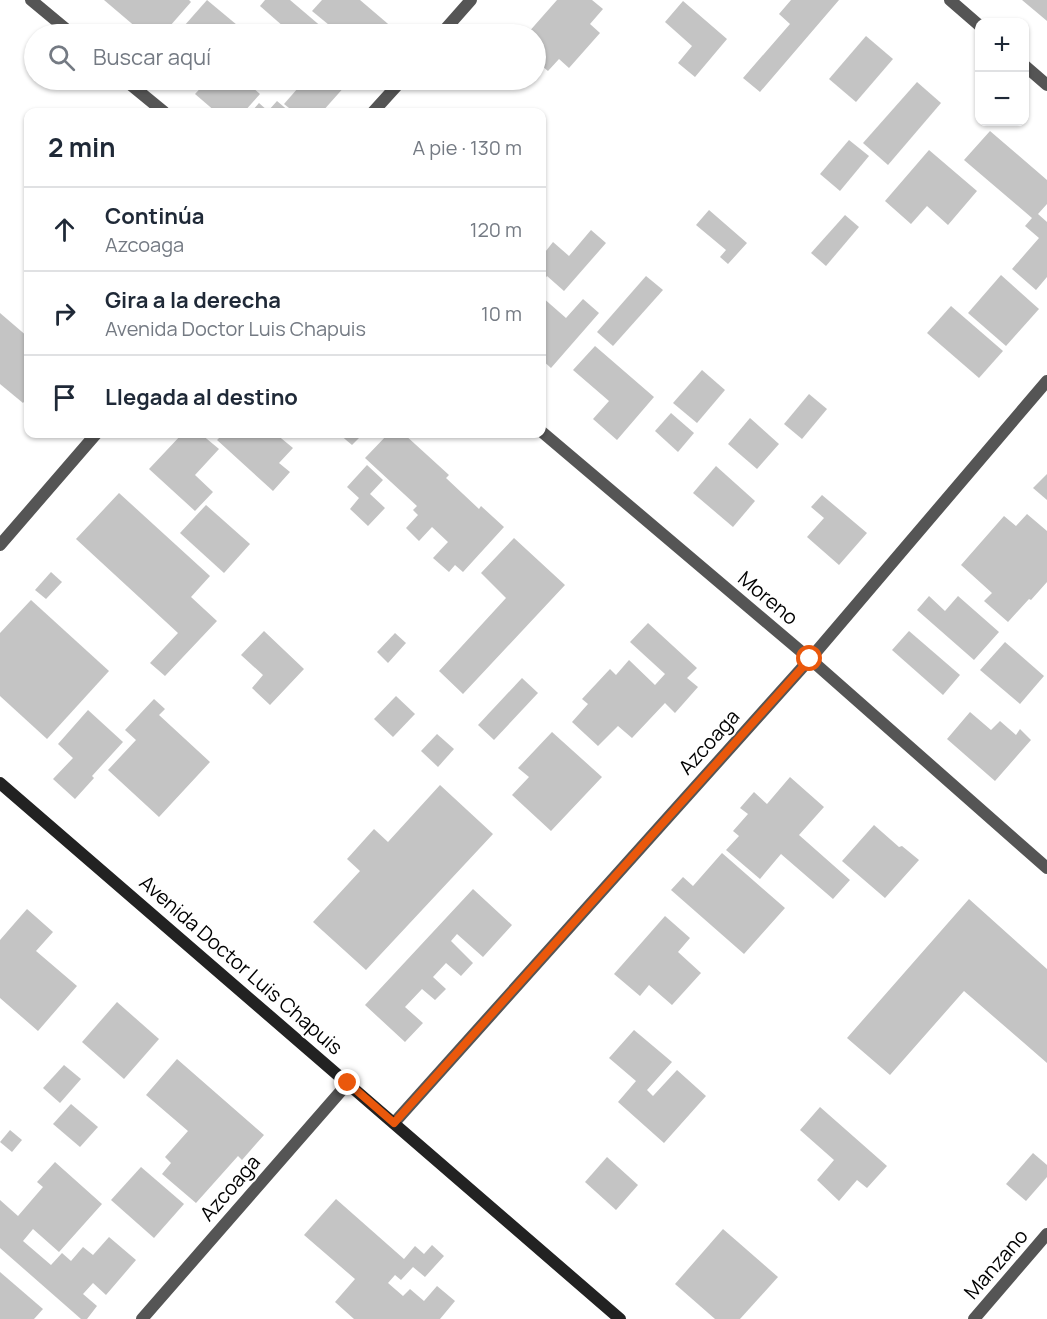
<!DOCTYPE html>
<html lang="es">
<head>
<meta charset="utf-8">
<style>
	:root { --surface:#fff; --page:#f6f6f7; --text:#1f2937; --muted:#747a83; --line:#e0e1e3 }
	body { margin:0; font-family:Manrope,sans-serif; background:var(--page); color:var(--text) }
	.controls { position:absolute; right:18px; top:18px; display:grid; overflow:hidden; border-radius:12px; box-shadow:0 2px 4px #0004 }
	.controls button { width:54px; height:54px; display:grid; place-items:center; padding:0; border:0; border-bottom:2px solid var(--line); background:var(--surface); color:var(--text); font:30px sans-serif }
	.stop { position:absolute; width:18px; height:18px; margin:-14px; border:4px solid #ea580c; border-radius:50%; background:#fff }
	.stop.end { background:#ea580c; border-color:#fff; box-shadow:0 2px 6px #0008 }
	.list { margin:0; padding:0; list-style:none }
	h2 { display:flex; justify-content:space-between; align-items:center; height:78px; margin:0; padding:0 24px; font-size:26px }
	h2 small { font-size:20px; font-weight:400; color:var(--muted) }
	.list li { display:grid; grid-template-columns:39px 1fr auto; gap:18px; align-items:center; box-sizing:border-box; height:84px; padding:0 24px; border-top:2px solid var(--line) }
	.list b { display:block; font-size:22px; white-space:nowrap }
	.list p { margin:0; font-size:20px; white-space:nowrap; color:var(--muted) }
	.list em { font-size:20px; font-style:normal; color:var(--muted) }
	.icon { flex:none; width:33px; height:33px; fill:none; stroke:currentColor; stroke-width:2; stroke-linecap:round; stroke-linejoin:round }
	.map { position:relative; flex:none; width:1047px; height:1319px; overflow:hidden }
	.search { position:absolute; background:var(--surface); box-shadow:0 2px 4px #0004; left:24px; top:24px; width:522px; height:66px; display:flex; align-items:center; gap:15px; box-sizing:border-box; padding:0 21px; border-radius:33px; color:var(--muted); font-size:22px }
	.panel { position:absolute; background:var(--surface); box-shadow:0 2px 4px #0004; left:24px; top:108px; width:522px; height:330px; border-radius:12px }
	.map>svg:first-child { display:block }
	.building { fill:#c4c4c4 }
	.lines { fill:none; stroke-linecap:round; stroke-linejoin:round }
	.minor { stroke:#555; stroke-width:12 }
	.secondary { stroke:#222; stroke-width:12 }
	.route { stroke:#ea580c; stroke-width:8 }
	.labels { text-anchor:middle; stroke-width:4.5; stroke-linejoin:round; paint-order:stroke }
	.street-label { font-size:20px; fill:#000; stroke:#fff }
</style>
</head>
<body>
<div class="map">
<svg width="1047" height="1319" viewBox="0 0 1047 1319">
	<rect width="100%" height="100%" fill="#fff"/>
	<g class="building">
		<path d="M104,0H189L191,2L163,34H144Z"/>
		<path d="M207,0L237,25L229,34H177Z"/>
		<path d="M265,0H290L330,34H292L260,6Z"/>
		<path d="M322,0H360L394,29L390,34H340L312,11Z"/>
		<path d="M557,0H592L603,9L590,24L600,33L569,68L559,59L548,71L536,61V34H527Z"/>
		<path d="M791,0H839L760,92L743,78L790,24L779,14Z"/>
		<path d="M1022,0H1047V21Z"/>
		<path d="M683,1L727,39L695,77L678,63L692,46L665,22Z"/>
		<path d="M866,36L893,59L856,102L829,79Z"/>
		<path d="M208,80H244L260,94L244,112H216L195,94Z"/>
		<path d="M305,80H314L318,82L320,80H340L346,85L322,112H294L284,104Z"/>
		<path d="M917,82L941,103L888,165L863,143Z"/>
		<path d="M277,101L290,112H251L259,103L268,111Z"/>
		<path d="M990,131L1047,180V204L1038,214L1047,222V277L1036,290L1012,269L1039,238L1025,226L1032,218L964,160Z"/>
		<path d="M849,140L869,156L840,191L820,174Z"/>
		<path d="M929,150L977,191L948,225L927,206L911,224L885,201Z"/>
		<path d="M709,210L747,243L728,264L720,257L726,250L696,225Z"/>
		<path d="M845,215L859,227L826,266L811,253Z"/>
		<path d="M591,230L606,243L564,291L547,276L542,283V256L553,242L569,256Z"/>
		<path d="M1001,275L1039,309L1006,346L968,313Z"/>
		<path d="M646,276L663,290L613,346L597,332Z"/>
		<path d="M542,297L566,318L583,299L599,313L551,368L542,360Z"/>
		<path d="M951,306L1003,351L979,378L927,333Z"/>
		<path d="M0,313L28,337V397L23,403L0,384Z"/>
		<path d="M595,346L654,397L617,440L593,419L609,401L573,370Z"/>
		<path d="M702,370L725,390L697,423L673,403Z"/>
		<path d="M809,394L827,409L802,439L784,424Z"/>
		<path d="M671,413L694,433L678,452L655,431Z"/>
		<path d="M750,418L779,444L757,469L728,444Z"/>
		<path d="M182,434H201L219,449L195,475L213,492L195,511L149,469Z"/>
		<path d="M223,434H276L293,448L279,463L290,472L273,491L217,440Z"/>
		<path d="M339,434H363L352,445Z"/>
		<path d="M388,434H404L449,475L446,478L479,509L481,506L504,527L463,572L455,565L449,572L433,558L448,542L432,527L419,541L406,528L418,515L413,510L417,506L365,458Z"/>
		<path d="M367,465L383,480L370,494L385,508L368,526L350,509L359,498L347,487Z"/>
		<path d="M716,466L755,501L733,527L693,493Z"/>
		<path d="M1047,474V500L1033,488Z"/>
		<path d="M119,493L210,576L191,597L217,621L165,676L150,663L178,633L76,539Z"/>
		<path d="M822,495L867,533L839,565L807,537L824,518L811,507Z"/>
		<path d="M206,505L250,544L224,573L180,533Z"/>
		<path d="M1027,514L1047,531V582L1031,600L1029,599L1008,622L984,601L992,593L961,565L1004,516L1016,526Z"/>
		<path d="M514,538L565,585L463,694L439,671L506,598L481,573Z"/>
		<path d="M51,572L62,582L46,599L35,590Z"/>
		<path d="M929,596L945,611L958,596L999,632L974,660L917,610Z"/>
		<path d="M31,600L109,671L47,739L0,696V633Z"/>
		<path d="M648,623L697,668L687,678L698,687L675,713L665,703L632,738L618,726L598,746L572,722L588,704L582,699L610,669L616,675L629,660L655,685L665,674L630,642Z"/>
		<path d="M264,631L304,669L270,705L252,688L263,675L241,655Z"/>
		<path d="M909,631L960,675L943,695L892,650Z"/>
		<path d="M395,633L406,643L388,663L377,652Z"/>
		<path d="M1005,642L1044,676L1020,704L980,670Z"/>
		<path d="M522,678L538,693L494,740L478,725Z"/>
		<path d="M396,696L415,714L393,737L374,719Z"/>
		<path d="M154,699L165,709L159,715L210,762L159,817L108,770L136,740L125,730Z"/>
		<path d="M88,710L123,742L92,776L94,778L75,799L53,779L73,758L58,744Z"/>
		<path d="M970,712L991,730L1000,721L1016,735L1020,729L1031,740L995,781L947,739Z"/>
		<path d="M552,732L602,777L551,831L512,795L529,777L518,768Z"/>
		<path d="M437,734L454,749L438,767L421,751Z"/>
		<path d="M790,777L824,807L799,835L850,880L833,899L781,854L760,879L726,850L739,836L733,831L748,814L740,808L754,792L767,804Z"/>
		<path d="M440,785L493,834L366,970L313,922L360,871L347,859L374,829L388,842Z"/>
		<path d="M874,825L899,847L902,846L919,860L885,898L842,861Z"/>
		<path d="M722,853L785,908L744,954L671,890L683,877L693,886Z"/>
		<path d="M473,889L512,925L483,957L457,934L451,941L473,963L461,976L446,963L433,977L446,989L435,1000L422,989L405,1007L423,1023L405,1042L365,1005Z"/>
		<path d="M969,899L1047,969V1063L964,991L890,1075L847,1038Z"/>
		<path d="M27,909L53,932L36,951L77,986L38,1031L0,998V940Z"/>
		<path d="M665,916L690,938L678,952L701,973L672,1005L649,985L640,996L614,974Z"/>
		<path d="M117,1002L159,1039L124,1079L82,1042Z"/>
		<path d="M634,1030L672,1062L647,1090L653,1096L677,1070L706,1096L664,1143L618,1102L636,1081L609,1058Z"/>
		<path d="M177,1059L264,1135L242,1160L238,1156L196,1203L162,1174L171,1163L165,1157L188,1131L146,1095Z"/>
		<path d="M64,1065L81,1079L60,1103L43,1088Z"/>
		<path d="M71,1104L98,1127L80,1147L53,1124Z"/>
		<path d="M820,1107L887,1166L867,1188L857,1180L839,1201L817,1180L834,1160L800,1130Z"/>
		<path d="M10,1130L22,1140L12,1152L0,1142Z"/>
		<path d="M1033,1153L1047,1165V1177L1026,1201L1006,1184Z"/>
		<path d="M607,1157L638,1185L616,1210L585,1182Z"/>
		<path d="M55,1162L102,1204L59,1252L33,1229L23,1241L51,1265L62,1253L71,1261L83,1247L93,1255L109,1237L136,1260L106,1295L93,1283L83,1294L97,1306L87,1319H81L0,1248V1200L18,1216L43,1187L37,1182Z"/>
		<path d="M141,1167L184,1204L154,1238L111,1200Z"/>
		<path d="M336,1199L404,1259L415,1246L424,1254L432,1245L444,1256L425,1277L413,1267L401,1280L395,1275L388,1283L403,1296L410,1289L424,1301L437,1286L455,1301L440,1319H354L335,1302L355,1279L304,1235Z"/>
		<path d="M723,1229L778,1277L740,1319H715L675,1284Z"/>
		<path d="M0,1272L43,1309L34,1319H0Z"/>
	</g>
	<g class="lines">
		<g class="minor">
			<path d="M31,0L72,34"/>
			<path d="M950,0L980,26"/>
			<path d="M441,34L471,0"/>
			<path d="M1024,65L1047,85"/>
			<path d="M125,80L164,112"/>
			<path d="M373,112L402,80"/>
			<path d="M542,432L810,659L1047,868"/>
			<path d="M0,545L96,434"/>
			<path d="M394,1123L810,659L1047,381"/>
			<path d="M142,1319L348,1083"/>
			<path d="M974,1319L1047,1234"/>
		</g>
		<path class="secondary" d="M0,783L620,1319"/>
	</g>
	<g class="lines">
		<path class="route" d="M348,1083L394,1123L810,659"/>
	</g>
	<g class="labels">
		<g class="street-label">
			<text transform="translate(768 598) rotate(40)" y="7">Moreno</text>
			<text transform="translate(709 742) rotate(-48)" y="7">Azcoaga</text>
			<text transform="translate(241 965) rotate(41)" y="7">Avenida Doctor Luis Chapuis</text>
			<text transform="translate(230 1188) rotate(-49)" y="7">Azcoaga</text>
			<text transform="translate(996 1264) rotate(-49)" y="7">Manzano</text>
		</g>
	</g>
</svg>
<div class="controls">
<button>+</button>
<button>−</button>
</div>
<div class="stop" style="left:810px;top:659px"></div>
<div class="stop end" style="left:348px;top:1083px"></div>
<div class="search"><svg class="icon" aria-label="search" viewBox="0 0 24 24"><circle cx="10" cy="10" r="6"/><path d="M15 15l6 6"/></svg>Buscar aquí</div>
<section class="panel">
<h2>2 min<small>A pie · 130 m</small></h2>
<ul class="list">
<li><svg class="icon" aria-label="ahead" viewBox="0 0 24 24"><path d="M12 20V5M6 11l6-6 6 6"/></svg><div><b>Continúa</b><p>Azcoaga</p></div><em>120 m</em></li>
<li><svg class="icon" aria-label="right" viewBox="0 0 24 24"><path d="M7 20v-9h11M14 6l5 5-5 5"/></svg><div><b>Gira a la derecha</b><p>Avenida Doctor Luis Chapuis</p></div><em>10 m</em></li>
<li><svg class="icon" aria-label="arrive" viewBox="0 0 24 24"><path d="M6 21V4h12l-3 4 3 4H6"/></svg><div><b>Llegada al destino</b></div></li>
</ul>
</section>
</div>
</body>
</html>
